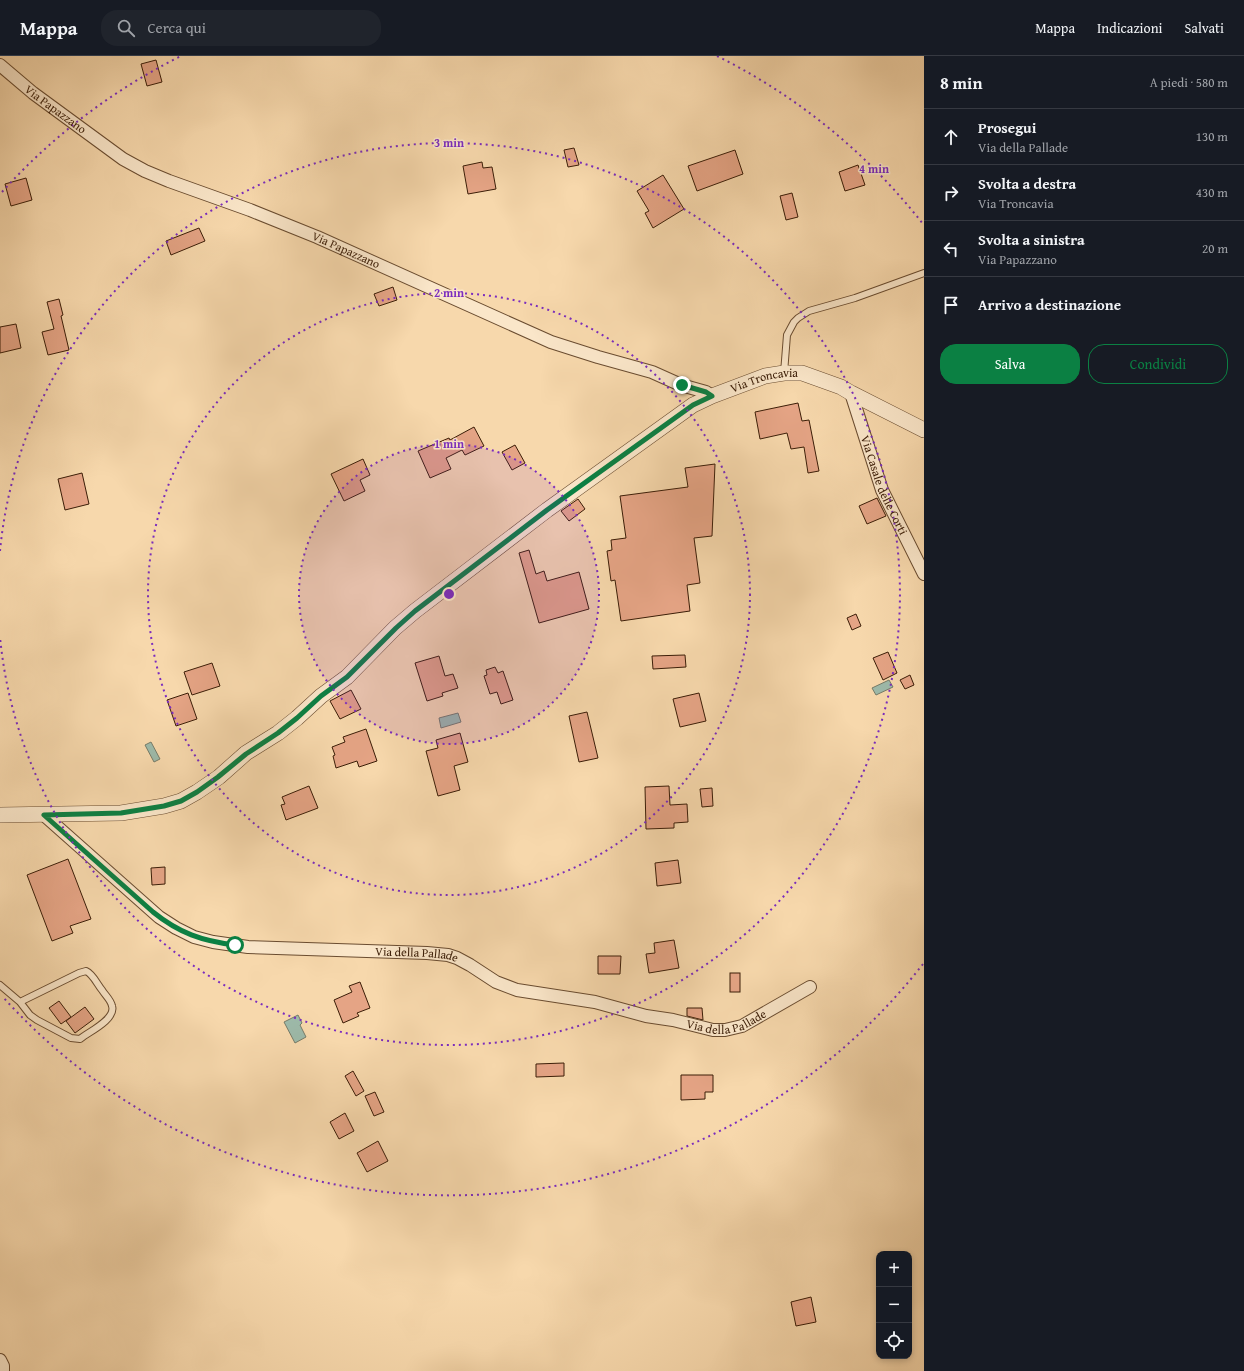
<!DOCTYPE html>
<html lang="it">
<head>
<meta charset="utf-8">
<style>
	:root { --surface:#171b24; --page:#20242c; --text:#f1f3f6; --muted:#9ea1a6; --line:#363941; --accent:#0b8043 }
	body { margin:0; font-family:"Gentium Book Plus",serif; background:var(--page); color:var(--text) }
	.controls { position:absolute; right:12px; bottom:12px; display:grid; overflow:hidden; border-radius:8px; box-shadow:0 2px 6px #0003 }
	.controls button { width:36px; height:36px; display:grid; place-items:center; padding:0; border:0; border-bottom:1px solid var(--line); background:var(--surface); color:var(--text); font:20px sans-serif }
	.stop { position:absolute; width:12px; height:12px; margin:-9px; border:3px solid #0b8043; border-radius:50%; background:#fff }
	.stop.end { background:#0b8043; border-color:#fff; box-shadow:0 1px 4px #0008 }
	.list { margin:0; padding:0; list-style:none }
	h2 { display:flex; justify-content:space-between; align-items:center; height:52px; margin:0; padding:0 16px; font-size:17px }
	h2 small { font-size:13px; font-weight:400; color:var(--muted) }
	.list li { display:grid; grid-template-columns:26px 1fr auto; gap:12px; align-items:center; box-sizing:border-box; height:56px; padding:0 16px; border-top:1px solid var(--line) }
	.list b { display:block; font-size:15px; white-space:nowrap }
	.list p { margin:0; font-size:13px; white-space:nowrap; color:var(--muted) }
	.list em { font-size:13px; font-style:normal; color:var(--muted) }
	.actions { display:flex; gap:8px; padding:12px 16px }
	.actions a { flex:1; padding:9px 0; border:1px solid var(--accent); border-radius:16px; text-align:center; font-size:14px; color:var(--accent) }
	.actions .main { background:var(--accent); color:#fff }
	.icon { flex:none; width:22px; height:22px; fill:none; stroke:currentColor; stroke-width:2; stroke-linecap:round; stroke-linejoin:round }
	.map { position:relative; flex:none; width:924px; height:1315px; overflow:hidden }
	header { display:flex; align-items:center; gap:24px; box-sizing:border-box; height:56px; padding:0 20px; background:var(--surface); border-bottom:1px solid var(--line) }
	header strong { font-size:19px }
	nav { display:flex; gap:22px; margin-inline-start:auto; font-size:14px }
	.search { width:280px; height:36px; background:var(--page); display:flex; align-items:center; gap:10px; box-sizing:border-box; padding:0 14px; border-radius:16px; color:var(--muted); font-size:15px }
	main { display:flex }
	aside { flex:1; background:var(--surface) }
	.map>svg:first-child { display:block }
	.water { fill:#9dbaaa; stroke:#767b69 }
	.building { fill:#e5a485; stroke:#3b1d07 }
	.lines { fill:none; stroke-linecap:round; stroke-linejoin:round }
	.service-casing { stroke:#6a4c30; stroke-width:8 }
	.minor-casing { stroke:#6a4c30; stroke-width:14 }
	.tertiary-casing { stroke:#6a4c30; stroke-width:16 }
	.service { stroke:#fae6c9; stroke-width:6 }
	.minor { stroke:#fae6c9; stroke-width:12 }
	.tertiary { stroke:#fae6c9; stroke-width:15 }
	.route { stroke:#0b8043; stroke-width:5 }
	.ring { fill:none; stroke:#7b2cbf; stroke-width:2; stroke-dasharray:2 4 }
	.labels { text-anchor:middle; stroke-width:3; stroke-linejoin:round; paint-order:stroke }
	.street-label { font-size:12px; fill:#3b1d07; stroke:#fae6c9 }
	.centre { fill:#7b2cbf; stroke:#fae6c9; stroke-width:2 }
	.ring-label { font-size:12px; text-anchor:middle; font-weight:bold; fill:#7b2cbf; stroke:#fae6c9; stroke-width:3; stroke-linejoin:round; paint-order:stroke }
</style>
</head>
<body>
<header>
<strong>Mappa</strong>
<div class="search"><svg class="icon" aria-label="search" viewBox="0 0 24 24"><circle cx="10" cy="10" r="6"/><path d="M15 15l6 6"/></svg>Cerca qui</div>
<nav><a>Mappa</a><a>Indicazioni</a><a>Salvati</a></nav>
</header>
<main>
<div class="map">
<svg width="924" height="1315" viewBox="0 0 924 1315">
	<rect width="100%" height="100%" fill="#f7d8ac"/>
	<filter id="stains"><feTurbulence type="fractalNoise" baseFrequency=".005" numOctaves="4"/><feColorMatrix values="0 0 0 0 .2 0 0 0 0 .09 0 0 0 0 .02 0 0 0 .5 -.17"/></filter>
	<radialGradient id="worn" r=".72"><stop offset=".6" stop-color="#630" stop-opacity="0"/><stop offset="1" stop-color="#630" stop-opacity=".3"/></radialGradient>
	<g class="water">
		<path d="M889,624L893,631L876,639L872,632Z"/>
		<path d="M458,657L461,666L441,672L439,662Z"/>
		<path d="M151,686L160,703L154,706L145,689Z"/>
		<path d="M298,959L302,967L300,969L306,981L295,987L284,966Z"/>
	</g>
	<g class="building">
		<path d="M156,4L162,26L147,30L141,8Z"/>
		<path d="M574,92L579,109L568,111L564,94Z"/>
		<path d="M735,94L743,118L697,135L688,110Z"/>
		<path d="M482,106L483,112L492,111L496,133L468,138L463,110Z"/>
		<path d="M858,109L865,129L845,135L839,116Z"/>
		<path d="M663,119L684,153L653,172L645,157L649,155L637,135Z"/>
		<path d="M26,122L32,144L11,150L5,128Z"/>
		<path d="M792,137L798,161L786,164L780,140Z"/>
		<path d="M199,172L205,185L171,199L166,185Z"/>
		<path d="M393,231L397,244L379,250L374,238Z"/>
		<path d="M59,243L63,259L61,260L69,294L48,299L42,276L54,273L47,246Z"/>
		<path d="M16,268L21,292L0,297V271Z"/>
		<path d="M798,347L802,365L809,364L819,415L808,417L804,391L791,393L787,377L760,383L755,356Z"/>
		<path d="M474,371L484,390L465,399L462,394L446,402L451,413L430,422L418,395L449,382L450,384Z"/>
		<path d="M515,389L525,407L512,414L502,396Z"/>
		<path d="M363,403L370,419L360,424L365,435L344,445L331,418Z"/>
		<path d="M715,408L712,480L694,482L700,527L687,529L690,555L621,565L615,524L611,525L607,495L612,494L611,484L626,482L620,440L688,431L685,412Z"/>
		<path d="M82,417L89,448L65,454L58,423Z"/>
		<path d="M877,442L886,460L867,468L859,450Z"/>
		<path d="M578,443L585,453L569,465L561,455Z"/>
		<path d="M529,494L536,518L544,515L547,525L579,516L589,553L539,567L519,497Z"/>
		<path d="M856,558L861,570L852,574L847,562Z"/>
		<path d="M888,596L897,617L883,624L873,602Z"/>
		<path d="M685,599L686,611L653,613L652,600Z"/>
		<path d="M439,600L445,620L453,618L458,632L442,637L443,640L427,645L415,607Z"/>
		<path d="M212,607L220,630L192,639L184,616Z"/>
		<path d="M495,611L498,617L503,615L513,644L501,648L497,636L490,638L484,620L487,619L486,614Z"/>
		<path d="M910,619L914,629L905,633L900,624Z"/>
		<path d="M351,634L361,653L340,663L330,645Z"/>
		<path d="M188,637L197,663L176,670L167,644Z"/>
		<path d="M699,637L706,665L680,671L673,643Z"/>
		<path d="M587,656L598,702L579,706L569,660Z"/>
		<path d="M366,673L377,705L359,711L357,705L336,712L333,700L335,699L332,691L345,686L343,681Z"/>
		<path d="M460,677L468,706L454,710L460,734L438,740L426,695L438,692L436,684Z"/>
		<path d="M309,730L318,752L286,764L281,749L285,748L282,741Z"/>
		<path d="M669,730L670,749L687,748L688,766L674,767V772L646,773L645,731Z"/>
		<path d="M712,732L713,750L702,751L700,733Z"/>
		<path d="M68,803L91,863L70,870L73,877L52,885L27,819Z"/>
		<path d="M678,804L681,827L657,830L655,807Z"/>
		<path d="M165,811V828L152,829L151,812Z"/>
		<path d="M674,884L679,912L649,917L646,898L655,897L654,887Z"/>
		<path d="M598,900H621L620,918H598Z"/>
		<rect x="730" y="917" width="10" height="19"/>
		<path d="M360,926L370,952L357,957L359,960L343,967L334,944L352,936L349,930Z"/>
		<path d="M59,945L71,961L61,968L49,952Z"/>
		<path d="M85,951L94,963L75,977L66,965Z"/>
		<path d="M687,952H702L703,964L687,960Z"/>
		<path d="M564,1007V1020L536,1021V1008Z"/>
		<path d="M353,1015L364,1035L356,1040L345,1020Z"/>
		<path d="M681,1019H713V1036H705V1043L681,1044Z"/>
		<path d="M375,1036L384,1056L374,1060L365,1040Z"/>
		<path d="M345,1057L354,1075L339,1083L330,1066Z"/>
		<path d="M378,1085L388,1105L367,1116L357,1097Z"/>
		<path d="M811,1241L816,1266L796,1270L791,1246Z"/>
	</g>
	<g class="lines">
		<g class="service-casing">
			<g id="service">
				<path d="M784,317L787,279L794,266L798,262L809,255L855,242L924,217"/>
				<path d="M0,929L20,946L30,959L37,964L71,982L80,983L84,980C93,974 116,962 112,950C111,944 105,939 102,934C97,928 93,918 86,915L79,917L20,946"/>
			</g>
		</g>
		<g class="minor-casing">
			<g id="minor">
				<path id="s1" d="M0,9L33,37L123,103L145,115L169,125L250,154L317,181L551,286L598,301L652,316L681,329L706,336L712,340"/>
				<path id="s2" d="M851,337L882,434L924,518"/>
				<path id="s3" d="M44,759L159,861L176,872L194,881L213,886L248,891L427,897L448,899L457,902L470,909L496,926L517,934L595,946L646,960L673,964L713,974H725L742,970L810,931"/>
				<path d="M0,1304L3,1310V1315"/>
			</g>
		</g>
		<g class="tertiary-casing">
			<g id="tertiary">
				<path id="s4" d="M0,759L121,757L164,750L181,745L197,736L219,721L246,697L278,677L297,662L321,640L347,621L395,572L415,555L547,454L693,349L712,340L765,320L784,317H802L841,331L851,337L924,374"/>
			</g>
		</g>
		<use href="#service" class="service"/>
		<use href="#minor" class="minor"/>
		<use href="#tertiary" class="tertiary"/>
	</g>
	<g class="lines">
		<path class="route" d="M235,889C202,885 179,877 153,856L44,759L121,757L164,750L181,745L197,736L218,721L246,698L278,677L297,662L321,640L347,621L396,572L415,555L547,454L590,423L693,349L712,340L706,336L682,329"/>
	</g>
	<circle cx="449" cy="538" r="150" fill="#7b2cbf" fill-opacity=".12"/>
	<g class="ring">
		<circle cx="449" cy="538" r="150"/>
		<circle cx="449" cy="538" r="301"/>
		<path d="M0 495A451 451 0 1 1 0 581"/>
		<path d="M923 908A601 601 0 0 1 2 940M2 136A601 601 0 0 1 181 0M717 0A601 601 0 0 1 923 168"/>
	</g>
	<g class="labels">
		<g class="street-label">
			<text dy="4" stroke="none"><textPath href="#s1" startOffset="71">Via Papazzano</textPath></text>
			<text dy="4" stroke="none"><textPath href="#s1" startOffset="396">Via Papazzano</textPath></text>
			<text dy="4" stroke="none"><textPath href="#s4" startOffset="907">Via Troncavia</textPath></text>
			<text dy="4" stroke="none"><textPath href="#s2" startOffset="98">Via Casale delle Corti</textPath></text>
			<text dy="4" stroke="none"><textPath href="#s3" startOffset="418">Via della Pallade</textPath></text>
			<text dy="4" stroke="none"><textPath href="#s3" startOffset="742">Via della Pallade</textPath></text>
		</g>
	</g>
	<circle cx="449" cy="538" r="6" class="centre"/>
	<g class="ring-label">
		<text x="449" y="91">3 min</text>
		<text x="874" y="117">4 min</text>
		<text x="449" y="241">2 min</text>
		<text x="449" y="392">1 min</text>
	</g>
	<rect width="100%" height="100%" filter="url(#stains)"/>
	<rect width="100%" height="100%" fill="url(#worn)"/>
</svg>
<div class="controls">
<button>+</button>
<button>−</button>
<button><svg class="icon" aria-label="locate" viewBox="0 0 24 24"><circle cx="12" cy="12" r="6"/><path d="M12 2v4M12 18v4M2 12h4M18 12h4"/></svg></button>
</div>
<div class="stop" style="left:235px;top:889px"></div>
<div class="stop end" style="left:682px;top:329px"></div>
</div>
<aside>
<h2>8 min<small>A piedi · 580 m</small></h2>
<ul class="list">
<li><svg class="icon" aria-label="ahead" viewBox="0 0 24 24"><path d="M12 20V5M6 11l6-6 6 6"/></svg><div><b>Prosegui</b><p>Via della Pallade</p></div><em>130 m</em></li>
<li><svg class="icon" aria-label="right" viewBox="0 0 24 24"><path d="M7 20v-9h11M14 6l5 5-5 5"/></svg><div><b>Svolta a destra</b><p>Via Troncavia</p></div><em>430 m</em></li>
<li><svg class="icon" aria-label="left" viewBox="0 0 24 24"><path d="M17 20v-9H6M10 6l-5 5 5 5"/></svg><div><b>Svolta a sinistra</b><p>Via Papazzano</p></div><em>20 m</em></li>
<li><svg class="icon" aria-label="arrive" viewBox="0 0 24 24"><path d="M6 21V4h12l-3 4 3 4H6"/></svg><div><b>Arrivo a destinazione</b></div></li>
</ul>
<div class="actions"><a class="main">Salva</a><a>Condividi</a></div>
</aside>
</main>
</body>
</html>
